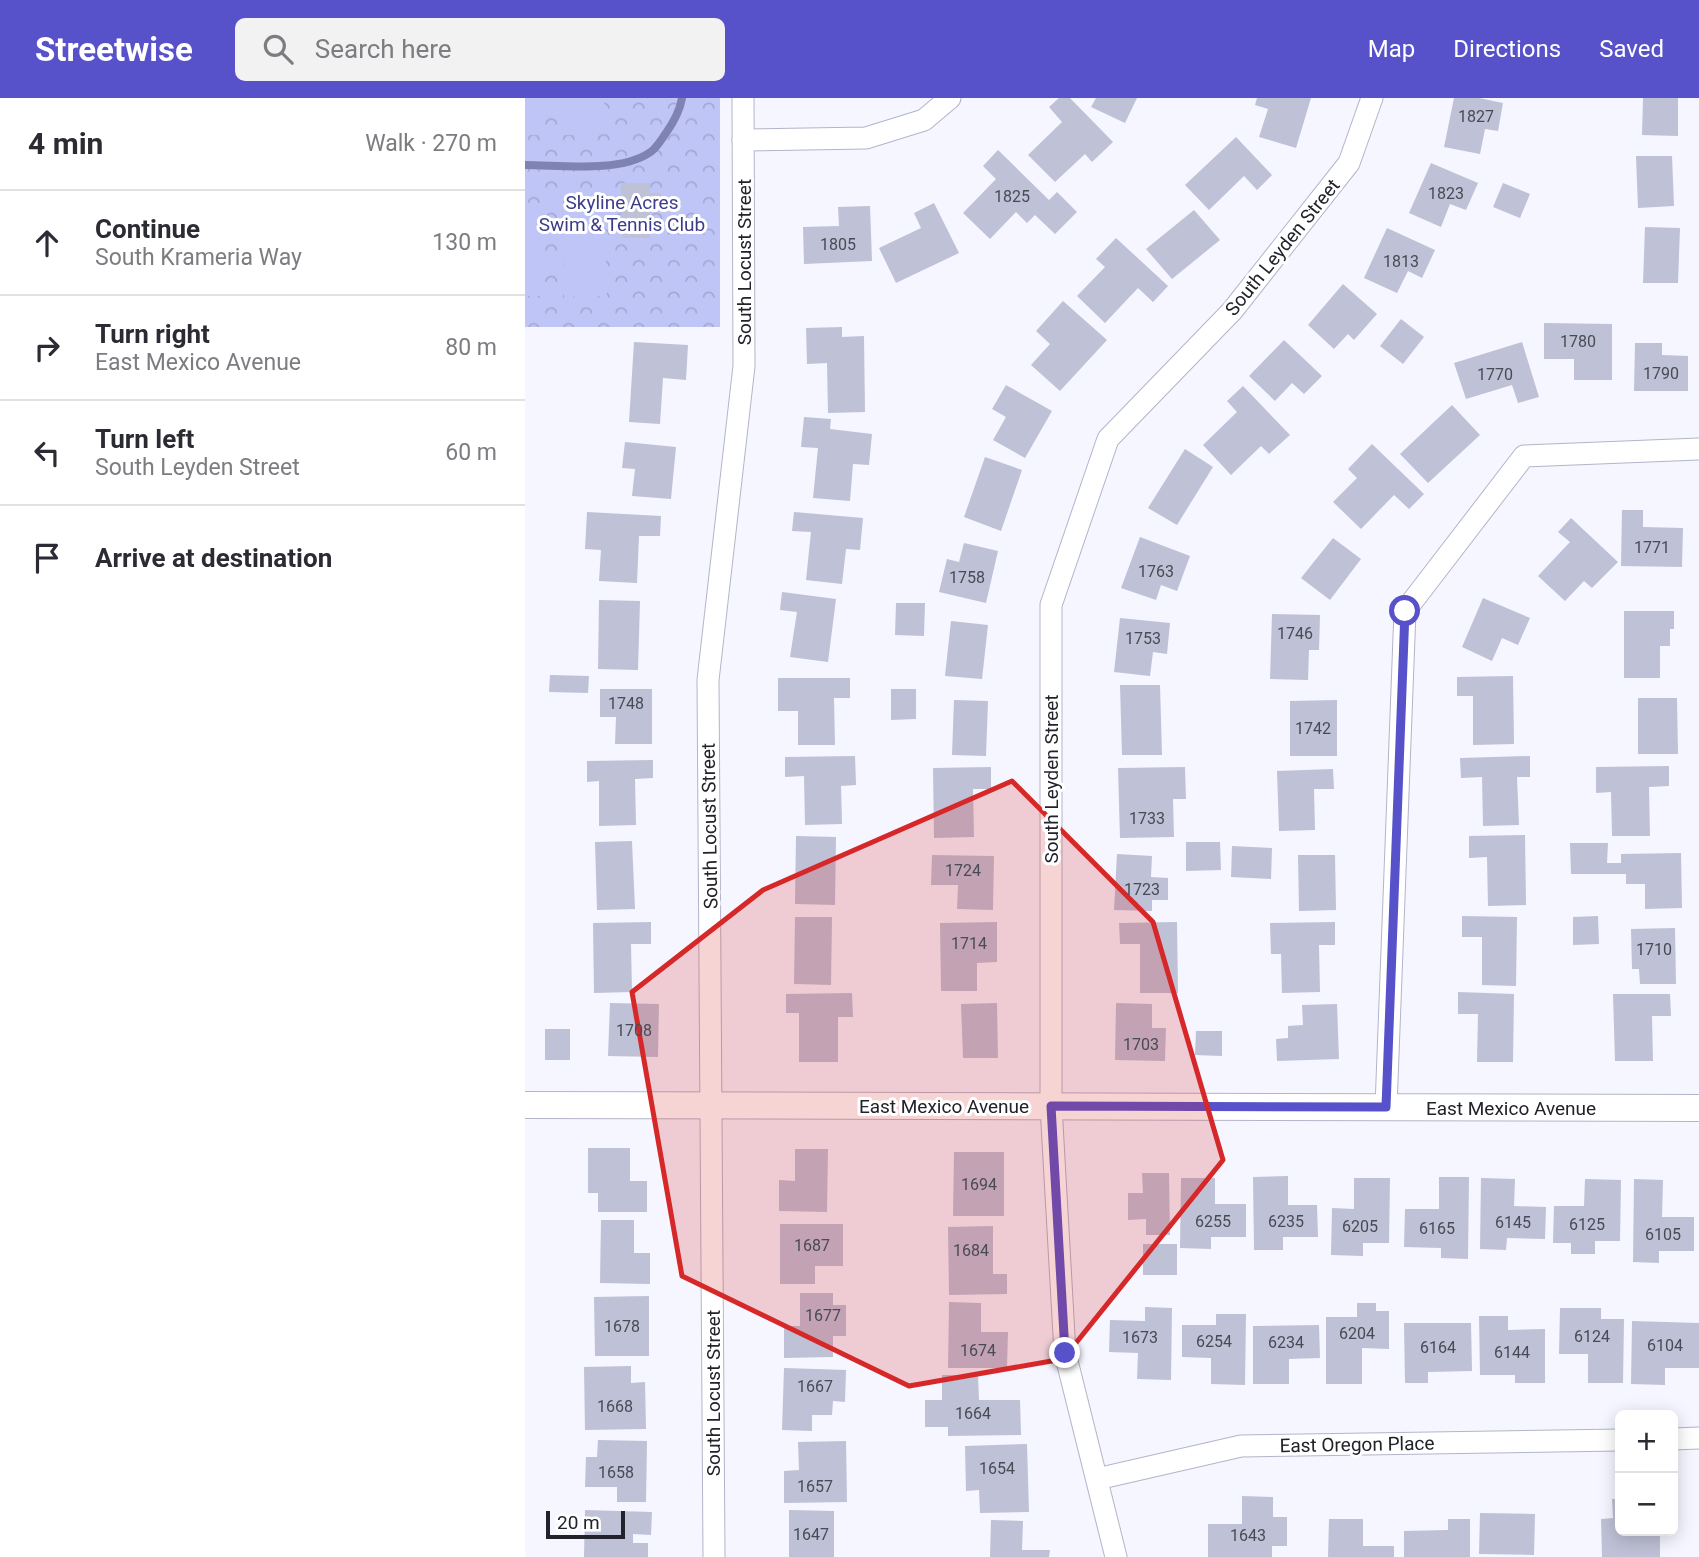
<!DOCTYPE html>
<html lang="en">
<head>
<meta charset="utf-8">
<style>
	:root { --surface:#fff; --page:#f2f2f3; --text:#2b2b33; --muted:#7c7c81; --line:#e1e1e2; --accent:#5752ca }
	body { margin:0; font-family:Roboto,sans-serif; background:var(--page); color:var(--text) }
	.controls { position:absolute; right:21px; bottom:21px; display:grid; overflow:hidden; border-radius:10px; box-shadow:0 4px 18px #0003 }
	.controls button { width:63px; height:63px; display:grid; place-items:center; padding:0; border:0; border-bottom:2px solid var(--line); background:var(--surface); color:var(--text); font:35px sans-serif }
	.scale { position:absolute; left:21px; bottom:18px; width:79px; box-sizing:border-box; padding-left:7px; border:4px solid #21222a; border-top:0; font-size:19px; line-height:24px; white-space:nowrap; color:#21222a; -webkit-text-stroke:5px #fff; paint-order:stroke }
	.stop { position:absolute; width:21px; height:21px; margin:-16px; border:5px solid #5752ca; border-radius:50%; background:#fff }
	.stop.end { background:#5752ca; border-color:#fff; box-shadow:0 2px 7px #0008 }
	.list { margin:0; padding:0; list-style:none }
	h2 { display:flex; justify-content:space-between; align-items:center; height:91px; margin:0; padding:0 28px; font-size:30px }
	h2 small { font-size:23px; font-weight:400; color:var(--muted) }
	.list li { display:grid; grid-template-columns:46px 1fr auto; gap:21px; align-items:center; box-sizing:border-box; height:105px; padding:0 28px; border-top:2px solid var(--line) }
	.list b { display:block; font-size:26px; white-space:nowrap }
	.list p { margin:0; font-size:23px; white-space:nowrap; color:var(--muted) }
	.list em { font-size:23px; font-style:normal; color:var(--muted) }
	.icon { flex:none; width:38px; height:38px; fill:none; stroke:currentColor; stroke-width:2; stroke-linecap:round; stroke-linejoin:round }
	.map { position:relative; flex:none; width:1174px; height:1459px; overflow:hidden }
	header { display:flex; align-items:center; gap:42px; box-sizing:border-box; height:98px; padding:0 35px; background:var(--accent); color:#fff }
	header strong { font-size:33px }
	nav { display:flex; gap:38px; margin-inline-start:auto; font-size:24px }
	.search { width:490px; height:63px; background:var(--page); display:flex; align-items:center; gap:18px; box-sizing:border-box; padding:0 24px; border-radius:10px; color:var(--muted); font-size:26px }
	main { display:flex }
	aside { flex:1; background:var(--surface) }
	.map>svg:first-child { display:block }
	.park { fill:url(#park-crowns) }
	.garden { fill:#bfc5f6 }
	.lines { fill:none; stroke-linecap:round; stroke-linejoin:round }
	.stream { stroke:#7f83b4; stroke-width:8 }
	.building { fill:#bfc1d6 }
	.minor-casing { stroke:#b2b5c9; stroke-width:23 }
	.tertiary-casing { stroke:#b2b5c9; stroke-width:28 }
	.minor { stroke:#fff; stroke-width:21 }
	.tertiary { stroke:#fff; stroke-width:26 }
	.route { stroke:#5752ca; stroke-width:9 }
	.marked { fill:#d62828; fill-opacity:0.2; stroke:#d62828; stroke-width:5; stroke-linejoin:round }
	.labels { text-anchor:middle; stroke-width:6; stroke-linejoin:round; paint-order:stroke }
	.number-label { font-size:16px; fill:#484a55 }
	.park-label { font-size:19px; fill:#3d3c89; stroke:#fff }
	.street-label { font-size:19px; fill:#21222a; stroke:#fff }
</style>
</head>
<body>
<header>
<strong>Streetwise</strong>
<div class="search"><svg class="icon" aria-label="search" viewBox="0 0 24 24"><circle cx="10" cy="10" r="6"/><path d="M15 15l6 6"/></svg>Search here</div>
<nav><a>Map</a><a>Directions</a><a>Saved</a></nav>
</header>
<main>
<aside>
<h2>4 min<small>Walk · 270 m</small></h2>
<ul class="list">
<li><svg class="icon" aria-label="ahead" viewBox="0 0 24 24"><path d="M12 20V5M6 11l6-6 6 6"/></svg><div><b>Continue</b><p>South Krameria Way</p></div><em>130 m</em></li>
<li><svg class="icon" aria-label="right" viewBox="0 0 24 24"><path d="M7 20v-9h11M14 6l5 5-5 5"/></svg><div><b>Turn right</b><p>East Mexico Avenue</p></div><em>80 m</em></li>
<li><svg class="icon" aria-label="left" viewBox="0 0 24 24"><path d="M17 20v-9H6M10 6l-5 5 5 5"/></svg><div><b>Turn left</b><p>South Leyden Street</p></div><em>60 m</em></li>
<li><svg class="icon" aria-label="arrive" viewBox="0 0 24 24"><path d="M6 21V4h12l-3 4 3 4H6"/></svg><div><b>Arrive at destination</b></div></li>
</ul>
</aside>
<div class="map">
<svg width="1174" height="1459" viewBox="0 0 1174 1459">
	<defs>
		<pattern id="park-crowns" width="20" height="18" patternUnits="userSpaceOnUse" patternTransform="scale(1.75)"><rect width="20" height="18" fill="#bfc5f6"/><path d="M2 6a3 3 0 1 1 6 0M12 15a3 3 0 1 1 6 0" fill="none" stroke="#a4a9d3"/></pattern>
	</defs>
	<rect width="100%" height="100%" fill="#f5f6ff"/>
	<rect class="park" x="0" y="0" width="195" height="229"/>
	<g class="garden">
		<rect x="0" y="0" width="17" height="37"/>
		<path d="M36,0H79L80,36L37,37Z"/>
		<path d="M17,105L19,198H0V105Z"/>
		<path d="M80,105L82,198L39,199L37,106Z"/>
	</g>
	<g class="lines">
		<path class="stream" d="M0,67C35,67 94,75 124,55C131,51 136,42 141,35C148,25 155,12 157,0"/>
	</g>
	<g class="building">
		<path d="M534,0H545L588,44L567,64L560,56L530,84L503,57L537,24L524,9Z"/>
		<path d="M571,0H612L600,25L566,9Z"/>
		<path d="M732,0H786L771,50L734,39L743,11L730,7Z"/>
		<path d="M929,0H954L978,5L973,33L960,31L955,56L919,49Z"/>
		<path d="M1118,0H1153V38L1117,37Z"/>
		<path d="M711,39L747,77L732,92L719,78L684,112L660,87Z"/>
		<path d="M473,52L524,102L532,94L552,114L530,136L510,117L502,125L491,114L465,141L438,115L471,81L458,68Z"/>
		<path d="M1111,58H1147L1149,108L1113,110Z"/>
		<path d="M906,65L953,85L941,112L925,106L916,129L884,115Z"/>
		<path d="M96,85H125V95H136V110H125V140H97Z"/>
		<path d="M978,85L1005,96L995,120L968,109Z"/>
		<path d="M409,105L434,155L371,185L354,150L396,130L389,115Z"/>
		<path d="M345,108L347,163L279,166L278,129L314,128L313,109Z"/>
		<path d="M669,112L695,142L647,181L621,151Z"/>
		<path d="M1120,129L1155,130L1153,185H1118Z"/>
		<path d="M862,130L910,152L897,180L883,173L872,195L839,180Z"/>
		<path d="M591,140L643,188L628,204L613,190L580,225L552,198L580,169L571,161Z"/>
		<path d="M818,186L852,216L829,242L823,236L809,251L783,227Z"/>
		<path d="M538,203L582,242L535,293L506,267L525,246L511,233Z"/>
		<path d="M876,221L899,239L878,266L855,248Z"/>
		<path d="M1019,225L1087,226V282H1049V261H1019Z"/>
		<path d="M317,229V239L339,238L340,314L303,315L302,265L282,266L281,230Z"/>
		<path d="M759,242L797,278L779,296L767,285L750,303L724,278Z"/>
		<path d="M109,244L163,247L161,282L138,280L135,326L104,324Z"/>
		<path d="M997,244L1014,299L993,305L987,287L941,301L929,265Z"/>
		<path d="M1110,245H1137V257L1163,258V293H1109Z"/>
		<path d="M481,287L527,313L500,360L468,342L481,319L467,311Z"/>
		<path d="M718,288L765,337L744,356L736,348L706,377L678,347L712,314L702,303Z"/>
		<path d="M927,307L955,337L903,385L875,356Z"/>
		<path d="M279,319L306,321L305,331L347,336L344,367L328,366L325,403L288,400L293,350L276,349Z"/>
		<path d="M100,344L151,349L146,401L107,398L110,371L97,370Z"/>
		<path d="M847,346L899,396L884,411L869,397L836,431L808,404L832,380L823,371Z"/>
		<path d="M660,351L688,369L652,427L623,410Z"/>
		<path d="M460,359L497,372L476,433L439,419Z"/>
		<path d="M1097,412H1118V429L1158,430L1157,469L1096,468Z"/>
		<path d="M62,414L136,418L135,438H114L112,485L74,483L76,452L60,451Z"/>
		<path d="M269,414L338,420L335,452L321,451L317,486L281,482L286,434L267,433Z"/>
		<path d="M1046,420L1093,464L1067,490L1059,483L1040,503L1013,478L1045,444L1033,434Z"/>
		<path d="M615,439L665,458L652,493L636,487L631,502L596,490Z"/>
		<path d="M808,440L836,461L805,502L776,480Z"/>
		<path d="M439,445L473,453L461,505L414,494L422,461L434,464Z"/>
		<path d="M257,494L311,501L303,564L265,559L272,514L255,512Z"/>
		<path d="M958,500L1005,520L993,547L977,540L967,563L937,549Z"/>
		<path d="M74,502L115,503L113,572L73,571Z"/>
		<path d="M371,505H400L399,538L370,537Z"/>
		<path d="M1099,513H1149V531H1145V548H1135V580H1099Z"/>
		<path d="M747,516L795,517L794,552H784L783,582L745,581Z"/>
		<path d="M595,520L645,525L642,556L628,554L625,578L589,574Z"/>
		<path d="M426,523L463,527L457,581L420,578Z"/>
		<path d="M25,577L64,578L63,595L24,594Z"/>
		<path d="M988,578L989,646L948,647V598H932V579Z"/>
		<path d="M253,580H325V600H309L310,647H273V613H253Z"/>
		<path d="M595,587H635L637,657H597Z"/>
		<path d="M75,591H127V646H90L91,619H75Z"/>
		<path d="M366,591H391V621L366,622Z"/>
		<path d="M1113,600H1152L1153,656H1113Z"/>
		<path d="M429,602L463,603L461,658L427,657Z"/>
		<path d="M812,602V658H765V603Z"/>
		<path d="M330,658L331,687L316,688L317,726L280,727L279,678L260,679V659Z"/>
		<path d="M1005,658V679H992L994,727L958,728L957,679L936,680L935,660Z"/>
		<path d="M128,662V680L110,681L111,727L74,728V683L62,684V663Z"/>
		<path d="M1144,668V688L1124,689L1125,738H1087L1086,694L1071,695V669Z"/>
		<path d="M466,669V691H448L449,739L409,740L408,670Z"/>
		<path d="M660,669L661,701H648L649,739L595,740L593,670Z"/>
		<path d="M808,671L809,691H789L790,732L754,733L752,673Z"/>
		<path d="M1000,737L1001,807L963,808L962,759L944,760V738Z"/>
		<path d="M271,738L311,739L310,807L270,806Z"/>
		<path d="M107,743L110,811L72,812L70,744Z"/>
		<path d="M661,744H695L696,772L661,773Z"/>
		<path d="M1045,745H1083L1082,765H1096V756L1156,755L1157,810L1120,811V786H1101V776H1046Z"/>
		<path d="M707,748L747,750L746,781L706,779Z"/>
		<path d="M592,756L627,758L626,779L643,780V802H627V813L589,812Z"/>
		<path d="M407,757L469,758L468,812L432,811L433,787H406Z"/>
		<path d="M773,757H810L811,812L774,813Z"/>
		<path d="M937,818L992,819L991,888L957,887V839H937Z"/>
		<path d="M1073,818L1074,846L1048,847V819Z"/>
		<path d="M270,819H307L306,887L269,886Z"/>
		<path d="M126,824V846H106L107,894L69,895L68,825Z"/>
		<path d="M472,824V864L452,865V893H416L415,825Z"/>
		<path d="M652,824L653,895H615V846H595L594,825Z"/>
		<path d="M810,824V847H794L795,894L757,895L756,856H746L745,825Z"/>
		<path d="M1150,830L1151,886H1115L1114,871H1107L1106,831Z"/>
		<path d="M933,894L989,896L988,964H952L953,916H933Z"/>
		<path d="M327,895L328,919H313V964H274V915H261V896Z"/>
		<path d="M1088,896H1145L1146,918H1127L1128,963H1090Z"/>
		<path d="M85,905L134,906L133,959L83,958Z"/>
		<path d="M472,905L473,960H438L436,906Z"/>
		<path d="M591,905L627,906V930H641L640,963L590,962Z"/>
		<path d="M812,906L814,961L752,963L751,941L763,940V928L778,927L777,907Z"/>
		<rect x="20" y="931" width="25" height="31"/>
		<path d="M671,933H697V958L670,957Z"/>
		<path d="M63,1050H105V1083H122V1114H73V1095H63Z"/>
		<path d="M270,1051H303L302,1114L254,1113V1082L270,1083Z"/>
		<path d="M429,1054H479V1118H428Z"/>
		<path d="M617,1075H644L645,1137H621V1121L603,1122V1095H618Z"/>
		<path d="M763,1078V1107H792L793,1139H758V1152H729L728,1079Z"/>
		<path d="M914,1079H944L943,1161L916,1160V1150L879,1149L880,1111H914Z"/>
		<path d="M656,1080H690V1106H721V1139H686V1151L655,1150Z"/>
		<path d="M829,1080H865L864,1145H838V1158L806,1157L807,1110L829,1111Z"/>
		<path d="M956,1080L990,1081L989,1108L1021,1109L1020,1141L982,1140L981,1152L955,1151Z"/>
		<path d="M1060,1081L1096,1082L1095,1143H1070V1156H1046V1145H1028L1029,1108H1059Z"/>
		<path d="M1109,1081L1138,1082L1137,1119H1169V1153H1134V1165L1108,1164Z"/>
		<path d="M76,1122H109V1155H125V1186L75,1185Z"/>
		<path d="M255,1126H318V1168H290V1186H255Z"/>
		<path d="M468,1128V1176H482V1196L424,1197L423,1129Z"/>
		<rect x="618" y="1146" width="34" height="31"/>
		<path d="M275,1195H308V1207H321V1238H308V1259L259,1260V1228H275Z"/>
		<path d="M124,1198V1258H70L69,1199Z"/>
		<path d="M424,1204L456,1205V1234H483L482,1270H423Z"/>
		<path d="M832,1205H851V1213H864V1251L837,1250V1286H801V1219H832Z"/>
		<path d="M620,1209L647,1210L646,1282L612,1281L613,1255L584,1254L585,1222L620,1223Z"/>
		<path d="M1035,1210H1076V1221H1099L1098,1285H1063V1256H1034Z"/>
		<path d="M691,1216H721L720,1287L686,1286V1260L657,1259V1227H691Z"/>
		<path d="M954,1218H983V1232L1020,1231V1285H990V1277H955Z"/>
		<path d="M1107,1223L1174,1225V1270H1140V1287L1106,1286Z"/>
		<path d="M879,1225H946L947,1273L903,1274V1285H880Z"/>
		<path d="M794,1227L795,1260L764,1261V1286H728V1228Z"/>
		<path d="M106,1268V1285L120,1284L121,1331L60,1332L59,1269Z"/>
		<path d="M259,1270L321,1272L320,1304L308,1303L307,1317H287V1333L257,1332Z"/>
		<path d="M417,1277H453L454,1302H495L496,1337L423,1338V1329H400V1302H417Z"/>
		<path d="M73,1342L122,1343L121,1404H92V1389H60L61,1359H72Z"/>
		<path d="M321,1343L322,1404L259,1405V1373L274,1372L273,1344Z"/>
		<path d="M502,1346L504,1414L455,1415L454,1392L441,1393L440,1348Z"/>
		<path d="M717,1398L748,1399V1419H762V1448H747V1459H683V1426H717Z"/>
		<path d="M1087,1401H1095V1433H1135V1459H1077L1076,1421L1088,1420Z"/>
		<path d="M60,1412L127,1414L126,1437L108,1436V1445H123V1459H59Z"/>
		<path d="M264,1412L309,1413V1459H264Z"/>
		<path d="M955,1415L1010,1416L1009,1457L954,1456Z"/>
		<path d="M804,1421H838V1448H869V1459H803Z"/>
		<path d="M923,1421H945V1459H879V1433L923,1432Z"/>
		<path d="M466,1422L498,1423L497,1452H525L524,1459H465Z"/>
	</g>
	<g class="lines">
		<g class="minor-casing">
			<g id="minor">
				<path d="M218,42L341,40L399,22L425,0"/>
				<path d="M861,1009L880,513L999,358L1174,351"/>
				<path d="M1148,1341L1174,1340"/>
				<path d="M572,1381L716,1348L1095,1342"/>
				<path d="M189,1459L183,582L219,268L218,0"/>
				<path d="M591,1459L540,1255L526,1008V507L583,341L707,213L824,65L847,0"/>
			</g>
		</g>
		<g class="tertiary-casing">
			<path id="tertiary" d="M0,1007L1174,1010"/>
		</g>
		<use href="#minor" class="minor"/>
		<use href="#tertiary" class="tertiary"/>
	</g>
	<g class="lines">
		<path class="route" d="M540,1255L526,1008L861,1009L880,513"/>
	</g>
	<path class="marked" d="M487,683L628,824L698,1062L538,1261L384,1288L157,1178L107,894L238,792Z"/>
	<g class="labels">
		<g class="number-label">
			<text x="951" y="24">1827</text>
			<text x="921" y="101">1823</text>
			<text x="487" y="104">1825</text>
			<text x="313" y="152">1805</text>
			<text x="876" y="169">1813</text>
			<text x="1053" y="249">1780</text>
			<text x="1136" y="281">1790</text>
			<text x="970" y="282">1770</text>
			<text x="1127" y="455">1771</text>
			<text x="631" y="479">1763</text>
			<text x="442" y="485">1758</text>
			<text x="770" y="541">1746</text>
			<text x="618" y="546">1753</text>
			<text x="101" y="611">1748</text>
			<text x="788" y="636">1742</text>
			<text x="622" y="726">1733</text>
			<text x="438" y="778">1724</text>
			<text x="617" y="797">1723</text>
			<text x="444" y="851">1714</text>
			<text x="1129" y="857">1710</text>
			<text x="109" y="938">1708</text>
			<text x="616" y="952">1703</text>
			<text x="454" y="1092">1694</text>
			<text x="688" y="1129">6255</text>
			<text x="761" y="1129">6235</text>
			<text x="988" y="1130">6145</text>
			<text x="1062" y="1132">6125</text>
			<text x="835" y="1134">6205</text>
			<text x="912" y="1136">6165</text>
			<text x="1138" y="1142">6105</text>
			<text x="287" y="1153">1687</text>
			<text x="446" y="1158">1684</text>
			<text x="298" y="1223">1677</text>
			<text x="97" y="1234">1678</text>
			<text x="832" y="1241">6204</text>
			<text x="1067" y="1244">6124</text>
			<text x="615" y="1245">1673</text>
			<text x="689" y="1249">6254</text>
			<text x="761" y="1250">6234</text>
			<text x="1140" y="1253">6104</text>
			<text x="913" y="1255">6164</text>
			<text x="453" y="1258">1674</text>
			<text x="987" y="1260">6144</text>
			<text x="290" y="1294">1667</text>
			<text x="90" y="1314">1668</text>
			<text x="448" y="1321">1664</text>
			<text x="472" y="1376">1654</text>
			<text x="91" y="1380">1658</text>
			<text x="290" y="1394">1657</text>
			<text x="286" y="1442">1647</text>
			<text x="723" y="1443">1643</text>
		</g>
		<g class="park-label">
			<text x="97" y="111">Skyline Acres<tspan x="97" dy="22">Swim &amp; Tennis Club</tspan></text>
		</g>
		<g class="street-label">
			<text transform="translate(757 149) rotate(-51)" y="7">South Leyden Street</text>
			<text transform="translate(219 164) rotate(-90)" y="7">South Locust Street</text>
			<text transform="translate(526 681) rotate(-90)" y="7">South Leyden Street</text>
			<text transform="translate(184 728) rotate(-91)" y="7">South Locust Street</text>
			<text x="419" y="1015">East Mexico Avenue</text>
			<text x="986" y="1017">East Mexico Avenue</text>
			<text transform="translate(188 1295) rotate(-90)" y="7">South Locust Street</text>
			<text transform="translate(832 1346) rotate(-1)" y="7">East Oregon Place</text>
		</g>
	</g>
</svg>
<div class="controls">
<button>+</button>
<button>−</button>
</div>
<div class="scale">20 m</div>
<div class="stop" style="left:880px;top:513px"></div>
<div class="stop end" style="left:540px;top:1255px"></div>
</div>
</main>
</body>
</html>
